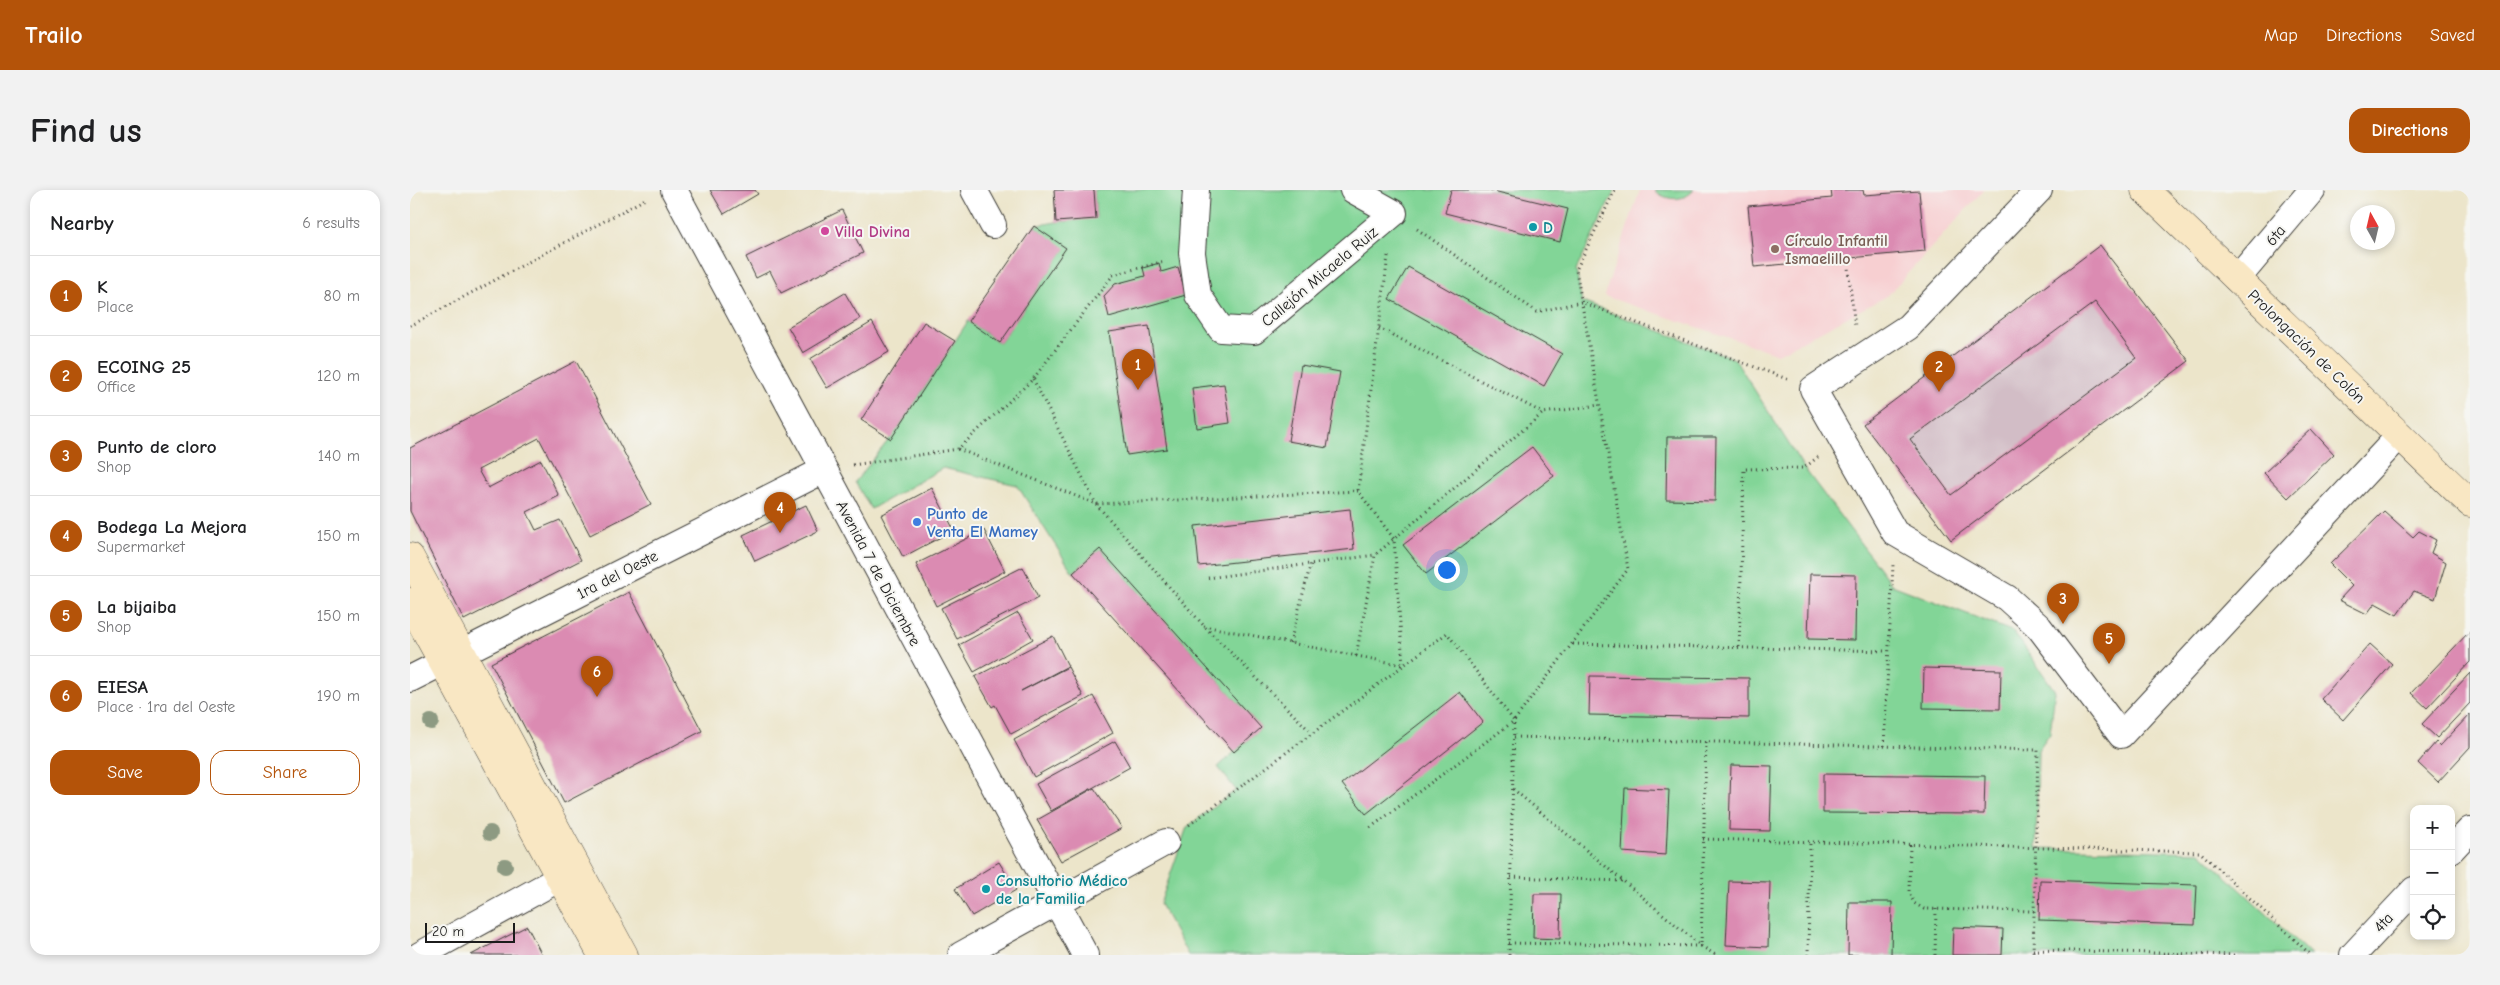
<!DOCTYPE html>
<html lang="en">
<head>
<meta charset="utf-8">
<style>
	:root { --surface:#fff; --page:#f2f2f2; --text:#202124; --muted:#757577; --line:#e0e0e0; --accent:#b45309 }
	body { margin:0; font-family:"Comic Neue",sans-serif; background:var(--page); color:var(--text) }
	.controls { position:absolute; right:15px; bottom:15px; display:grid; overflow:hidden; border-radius:10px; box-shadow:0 2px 8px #0003 }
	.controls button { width:45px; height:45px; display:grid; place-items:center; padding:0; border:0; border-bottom:1px solid var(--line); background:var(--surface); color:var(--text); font:25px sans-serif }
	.compass { position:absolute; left:1940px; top:15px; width:45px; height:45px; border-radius:50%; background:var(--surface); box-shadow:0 2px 8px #0003; rotate:352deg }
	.scale { position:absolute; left:15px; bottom:12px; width:90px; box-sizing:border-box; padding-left:5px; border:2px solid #1c1c1c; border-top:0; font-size:14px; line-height:18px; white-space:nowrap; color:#1c1c1c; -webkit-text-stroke:4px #f6f6f2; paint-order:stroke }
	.you { position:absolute; left:1036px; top:379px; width:18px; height:18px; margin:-12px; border:4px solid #fff; border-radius:50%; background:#1a73e8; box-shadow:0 0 0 8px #1a73e833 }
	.badge { display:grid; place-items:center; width:32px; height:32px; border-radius:50%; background:var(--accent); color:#fff; font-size:16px; font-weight:700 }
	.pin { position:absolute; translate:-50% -41px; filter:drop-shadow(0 1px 2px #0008) }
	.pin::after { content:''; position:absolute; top:26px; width:18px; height:15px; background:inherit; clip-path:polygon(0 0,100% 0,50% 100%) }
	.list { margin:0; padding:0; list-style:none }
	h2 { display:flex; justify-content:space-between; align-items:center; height:65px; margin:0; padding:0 20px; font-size:21px }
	h2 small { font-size:16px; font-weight:400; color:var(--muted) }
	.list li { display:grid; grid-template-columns:32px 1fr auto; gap:15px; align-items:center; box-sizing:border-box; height:80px; padding:0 20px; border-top:1px solid var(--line) }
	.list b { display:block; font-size:19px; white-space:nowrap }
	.list p { margin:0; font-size:16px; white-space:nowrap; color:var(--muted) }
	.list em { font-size:16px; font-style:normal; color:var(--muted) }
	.actions { display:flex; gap:10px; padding:15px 20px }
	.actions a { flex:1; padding:11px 0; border:1px solid var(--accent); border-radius:15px; text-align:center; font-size:18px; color:var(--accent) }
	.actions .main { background:var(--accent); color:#fff }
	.icon { flex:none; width:28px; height:28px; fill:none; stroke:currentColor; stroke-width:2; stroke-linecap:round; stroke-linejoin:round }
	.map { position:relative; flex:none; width:2060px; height:765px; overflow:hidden; border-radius:15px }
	header { display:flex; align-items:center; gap:30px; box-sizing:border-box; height:70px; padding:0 25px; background:var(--accent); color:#fff }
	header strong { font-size:24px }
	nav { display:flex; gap:28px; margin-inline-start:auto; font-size:18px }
	.intro { display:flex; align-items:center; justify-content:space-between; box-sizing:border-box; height:120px; padding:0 30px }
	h1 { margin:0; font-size:35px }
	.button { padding:12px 22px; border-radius:15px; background:var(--accent); color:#fff; font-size:18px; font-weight:700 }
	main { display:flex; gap:30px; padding:0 30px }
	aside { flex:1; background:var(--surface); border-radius:15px; box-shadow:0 2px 8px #0003 }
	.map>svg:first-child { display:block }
	.built { fill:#f7cfd1 }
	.industrial { fill:#d2bdc6 }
	.green { fill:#82d597; stroke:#4f785a }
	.building { fill:#db8bb2; fill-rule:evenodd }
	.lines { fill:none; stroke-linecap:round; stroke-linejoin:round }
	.street-casing { stroke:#3b3a36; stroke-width:28 }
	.secondary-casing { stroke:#3b3a36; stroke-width:29 }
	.path { stroke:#3b3a36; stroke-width:3; stroke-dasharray:1 4; stroke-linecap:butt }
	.street { stroke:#fff; stroke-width:26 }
	.secondary { stroke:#f9e7c3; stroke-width:28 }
	.tree { fill:#8d9a82 }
	.culture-dot { fill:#0f9aa8; stroke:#f6f6f2; stroke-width:2 }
	.hotel-dot { fill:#d1479c; stroke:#f6f6f2; stroke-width:2 }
	.education-dot { fill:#8d6e63; stroke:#f6f6f2; stroke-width:2 }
	.shop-dot { fill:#3f7fe0; stroke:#f6f6f2; stroke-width:2 }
	.labels { text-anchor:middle; stroke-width:4; stroke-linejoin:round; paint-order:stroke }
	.culture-label { font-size:16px; font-weight:bold; fill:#0d838f; stroke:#f6f6f2; text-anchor:start }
	.hotel-label { font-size:16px; font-weight:bold; fill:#b23c85; stroke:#f6f6f2; text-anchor:start }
	.street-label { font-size:16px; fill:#1c1c1c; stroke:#f6f6f2 }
	.education-label { font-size:16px; font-weight:bold; fill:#785e54; stroke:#f6f6f2; text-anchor:start }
	.shop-label { font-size:16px; font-weight:bold; fill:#366cbe; stroke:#f6f6f2; text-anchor:start }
</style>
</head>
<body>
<header>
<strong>Trailo</strong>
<nav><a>Map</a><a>Directions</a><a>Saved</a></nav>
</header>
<div class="intro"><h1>Find us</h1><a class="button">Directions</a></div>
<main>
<aside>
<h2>Nearby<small>6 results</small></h2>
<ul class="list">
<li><span class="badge">1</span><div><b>K</b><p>Place</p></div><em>80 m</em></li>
<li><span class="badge">2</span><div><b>ECOING 25</b><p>Office</p></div><em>120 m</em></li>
<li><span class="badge">3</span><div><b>Punto de cloro</b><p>Shop</p></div><em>140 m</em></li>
<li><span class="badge">4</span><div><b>Bodega La Mejora</b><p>Supermarket</p></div><em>150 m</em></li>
<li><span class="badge">5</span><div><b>La bijaiba</b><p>Shop</p></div><em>150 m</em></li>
<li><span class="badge">6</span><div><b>EIESA</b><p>Place · 1ra del Oeste</p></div><em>190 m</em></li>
</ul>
<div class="actions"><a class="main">Save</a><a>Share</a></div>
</aside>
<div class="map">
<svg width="2060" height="765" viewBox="0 0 2060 765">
	<rect width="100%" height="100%" fill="#f6f6f2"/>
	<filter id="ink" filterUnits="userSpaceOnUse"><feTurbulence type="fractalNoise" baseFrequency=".02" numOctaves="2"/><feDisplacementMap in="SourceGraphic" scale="10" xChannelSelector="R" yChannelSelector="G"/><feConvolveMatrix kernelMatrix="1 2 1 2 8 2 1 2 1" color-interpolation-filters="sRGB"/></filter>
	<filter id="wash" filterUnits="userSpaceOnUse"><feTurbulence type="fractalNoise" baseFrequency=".0096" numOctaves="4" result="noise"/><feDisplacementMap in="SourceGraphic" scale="20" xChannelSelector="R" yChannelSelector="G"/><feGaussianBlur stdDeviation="1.12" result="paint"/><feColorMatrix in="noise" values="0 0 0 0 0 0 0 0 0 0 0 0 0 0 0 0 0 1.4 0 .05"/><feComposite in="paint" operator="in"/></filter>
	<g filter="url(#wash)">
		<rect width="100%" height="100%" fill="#ece5ca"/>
		<path class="built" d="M1230,0H1574L1477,106L1368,164L1194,106Z"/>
		<path class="industrial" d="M1685,112L1726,168L1541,305L1500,249Z"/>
		<g class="green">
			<path d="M684,0H1205L1166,80L1172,112L1325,169L1394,278L1482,395L1604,442L1645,501L1640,543L1628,560L1626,658L1790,662L1901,765H778L750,714L777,637L826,600L808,577L851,538L690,359L663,383L607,295L533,278L461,319L445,292L489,237L558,131L590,153L655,59L624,36L646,32L686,28Z"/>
			<path d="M1244,0H1284C1273,12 1256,11 1244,0Z"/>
		</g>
		<g id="blocks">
			<g class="building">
				<path d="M300,0H345L348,4L314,24Z"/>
				<path d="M644,0H684L686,29L646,32Z"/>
				<path d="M1041,0H1079L1158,19L1150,52L1035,23Z"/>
				<path d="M1421,0H1453L1454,5L1509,1L1515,61L1344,77L1338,16L1422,8Z"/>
				<path d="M432,20L453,63L371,103L360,81L346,88L336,67Z"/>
				<path d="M624,36L656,58L590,153L558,131Z"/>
				<path d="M1690,55L1779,171L1541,350L1453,234ZM1685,112L1726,168L1541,305L1500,249Z"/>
				<path d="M749,73L751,82L768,77L776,105L699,127L694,106L705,94L735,86L733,78Z"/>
				<path d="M998,77L1152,164L1134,196L979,109Z"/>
				<path d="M435,103L450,129L393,163L378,137Z"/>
				<path d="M462,132L479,162L417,198L400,169Z"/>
				<path d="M514,132L545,151L481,249L451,230Z"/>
				<path d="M739,136L757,259L717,265L699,142Z"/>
				<path d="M166,171L241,314L180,345L129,248L68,280L78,298L131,270L149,306L117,322L126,340L150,330L171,370L54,430L0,321V258Z"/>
				<path d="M891,175L930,182L917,258L878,251Z"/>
				<path d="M814,194L820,233L787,238L782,198Z"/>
				<path d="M1901,239L1924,264L1878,308L1854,283Z"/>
				<path d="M1257,247H1306L1305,311L1256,310Z"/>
				<path d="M1122,257L1144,286L1016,384L993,355Z"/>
				<path d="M522,298L544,340L493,367L471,325Z"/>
				<path d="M396,315L408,341L345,371L333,345Z"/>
				<path d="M940,319L944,359L789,376L785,336Z"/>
				<path d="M1974,321L2003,347L2009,341L2026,350L2021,363L2036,372L2025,409L2004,401L1987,425L1965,413L1957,424L1929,410L1942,396L1920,374Z"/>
				<path d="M574,340L595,381L526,416L506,374Z"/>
				<path d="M690,359L851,538L824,562L663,383Z"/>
				<path d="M613,377L628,408L547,449L531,418Z"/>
				<path d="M1400,384L1446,385L1445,450L1398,449Z"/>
				<path d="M219,402L292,541L154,613L81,473Z"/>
				<path d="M608,423L623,449L564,482L549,455Z"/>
				<path d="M2060,441V472L2017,518L2001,503Z"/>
				<path d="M643,446L658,476L611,501L658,477L673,506L601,544L585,515L582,517L565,487Z"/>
				<path d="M1960,454L1982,474L1933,530L1911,509Z"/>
				<path d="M1514,478L1591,480L1590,519L1513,518Z"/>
				<path d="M2060,483V513L2027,548L2012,534Z"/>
				<path d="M1180,486L1339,488V528L1179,525Z"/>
				<path d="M1050,502L1073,532L956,624L932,594Z"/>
				<path d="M683,506L703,543L624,587L604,550Z"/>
				<path d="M2060,524V557L2028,592L2008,573L2026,552L2030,556Z"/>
				<path d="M705,551L720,577L641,621L626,594Z"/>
				<path d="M1321,575L1362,576L1360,641L1319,640Z"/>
				<path d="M1413,584L1575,586L1574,624L1413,623Z"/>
				<path d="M684,598L712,638L651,671L627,630Z"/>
				<path d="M1215,598L1259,600L1256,665L1212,662Z"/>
				<path d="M589,672L606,700L562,726L545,699Z"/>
				<path d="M1630,690L1787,695L1785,735L1629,730Z"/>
				<path d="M1319,691L1360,692L1358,757L1316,755Z"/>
				<path d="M1124,704H1151L1150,749L1123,748Z"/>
				<path d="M1439,712H1482L1481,765H1438Z"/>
				<path d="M117,736L132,765H61Z"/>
				<path d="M1543,737L1593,739L1592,765H1542Z"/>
			</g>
		</g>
	</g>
	<g filter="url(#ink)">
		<use href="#blocks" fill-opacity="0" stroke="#3b3a36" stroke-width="1"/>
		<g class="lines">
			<g class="street-casing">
				<g id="street">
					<path d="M264,0L675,765"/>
					<path d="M564,0L583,35"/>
					<path d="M786,0L782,63L788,105L811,139L844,141L984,23L943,0"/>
					<path d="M1629,0L1498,137L1403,199L1485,343L1597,408L1629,437L1711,545L1990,245"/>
					<path d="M1827,89L1902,0"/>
					<path d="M0,489L414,280"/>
					<path d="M2041,660L2060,640"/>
					<path d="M10,765L150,688"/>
					<path d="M551,765L756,652"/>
					<path d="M1943,765L2004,700"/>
				</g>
			</g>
			<g class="secondary-casing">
				<g id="secondary">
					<path d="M1735,0L2060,313"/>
					<path d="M0,367L214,765"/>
					<path d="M0,412L192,765"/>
				</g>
			</g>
			<g class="path">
				<path d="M1007,39L1127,122L1171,112L1377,189"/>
				<path d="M1437,69L1445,137"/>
				<path d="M0,136L237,8"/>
				<path d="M969,138L1133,223"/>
				<path d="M623,189L686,314L794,436L902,543"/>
				<path d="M548,259L686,314L948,301"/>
				<path d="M443,275L548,259L623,189L703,85L755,71"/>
				<path d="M798,388L965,365"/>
				<path d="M794,436L993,475L984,349L948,301L978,66"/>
				<path d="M880,453L901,373"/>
				<path d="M1163,454L1478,461"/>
				<path d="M1329,457L1334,279L1394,278L1408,267"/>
				<path d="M946,466L965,365L1133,223L1189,215"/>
				<path d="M1104,547L1628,560L1623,765"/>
				<path d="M1474,556L1483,375"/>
				<path d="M1103,599L1291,756L1306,765"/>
				<path d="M779,635L1037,443L1104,531L960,638"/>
				<path d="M1293,649L1790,662L1901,765"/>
				<path d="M1500,655L1499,703L1504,713L1514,719L1624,721"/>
				<path d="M1101,687L1213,691"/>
				<path d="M1099,753L1291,756L1296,552"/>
				<path d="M1623,760L1826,765"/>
				<path d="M1099,765L1104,531L1218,379L1166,80L1205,0"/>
				<path d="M1398,765L1400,652"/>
				<path d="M1525,765L1526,719"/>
			</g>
			<use href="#street" class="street"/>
			<use href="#secondary" class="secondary"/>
		</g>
		<g class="tree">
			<circle cx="21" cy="532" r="8"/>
			<circle cx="80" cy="643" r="8"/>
			<circle cx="95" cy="676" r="8"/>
		</g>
	</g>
	<g class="culture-dot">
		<circle cx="1123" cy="37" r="5"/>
		<circle cx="576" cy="699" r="5"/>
	</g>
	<circle class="hotel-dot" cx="415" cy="41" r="5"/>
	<circle class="education-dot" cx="1365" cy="59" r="5"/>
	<circle class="shop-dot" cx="507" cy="332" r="5"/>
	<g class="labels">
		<g class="culture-label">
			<text x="1133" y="43">D</text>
			<text x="586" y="696">Consultorio Médico<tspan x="586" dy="18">de la Familia</tspan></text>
		</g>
		<g class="hotel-label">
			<text x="425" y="47">Villa Divina</text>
		</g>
		<g class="street-label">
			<text transform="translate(1865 45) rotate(-50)" y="6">6ta</text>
			<text transform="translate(909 86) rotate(-40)" y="6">Callejón Micaela Ruiz</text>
			<text transform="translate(1897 156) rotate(44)" y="6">Prolongación de Colón</text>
			<text transform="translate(469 383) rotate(62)" y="6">Avenida 7 de Diciembre</text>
			<text transform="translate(207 384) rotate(-27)" y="6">1ra del Oeste</text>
			<text transform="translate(1973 732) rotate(-47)" y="6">4ta</text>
		</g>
		<g class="education-label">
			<text x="1375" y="56">Círculo Infantil<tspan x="1375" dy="18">Ismaelillo</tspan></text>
		</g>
		<g class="shop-label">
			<text x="517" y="329">Punto de<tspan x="517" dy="18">Venta El Mamey</tspan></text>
		</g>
	</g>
</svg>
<div class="controls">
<button>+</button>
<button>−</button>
<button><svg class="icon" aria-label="locate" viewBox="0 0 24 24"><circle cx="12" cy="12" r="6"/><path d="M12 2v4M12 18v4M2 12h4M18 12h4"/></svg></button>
</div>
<svg class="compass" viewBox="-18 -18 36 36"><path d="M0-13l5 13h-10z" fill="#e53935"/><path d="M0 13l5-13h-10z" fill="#757577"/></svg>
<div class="scale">20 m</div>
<div class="you"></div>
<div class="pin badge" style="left:728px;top:200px">1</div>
<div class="pin badge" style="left:1529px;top:202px">2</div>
<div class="pin badge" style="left:1653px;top:434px">3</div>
<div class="pin badge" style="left:370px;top:343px">4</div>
<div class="pin badge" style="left:1699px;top:474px">5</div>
<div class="pin badge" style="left:187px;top:507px">6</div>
</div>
</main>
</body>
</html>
